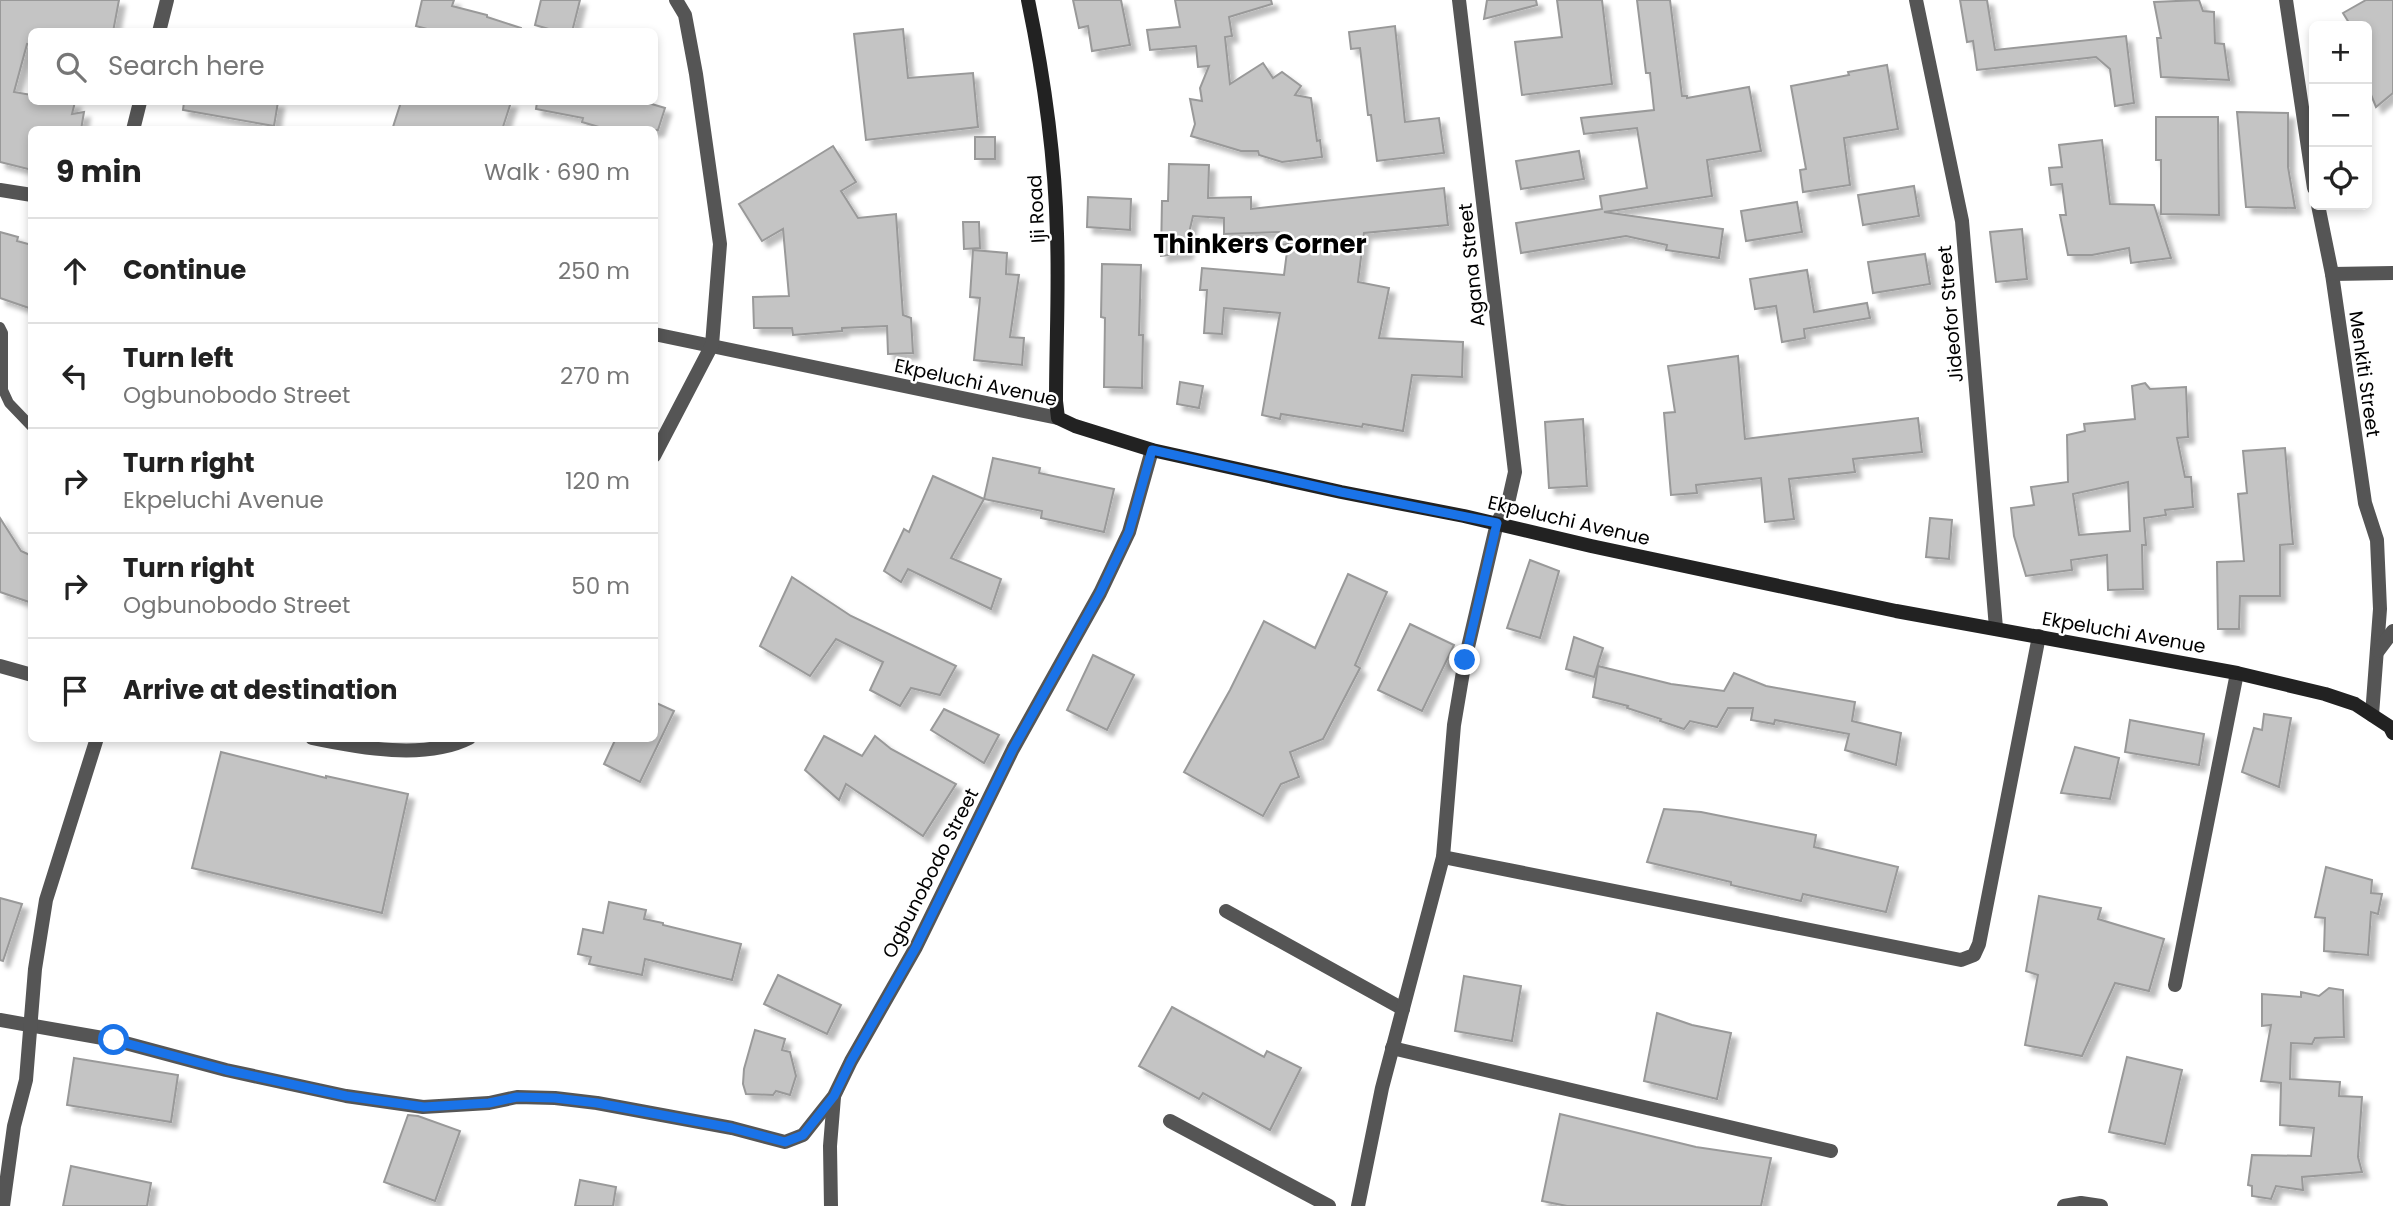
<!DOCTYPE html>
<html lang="en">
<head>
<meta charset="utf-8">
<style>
	:root { --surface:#fff; --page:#f2f2f2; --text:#222; --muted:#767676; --line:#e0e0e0 }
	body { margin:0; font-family:Poppins,sans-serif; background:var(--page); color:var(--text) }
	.controls { position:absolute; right:21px; top:21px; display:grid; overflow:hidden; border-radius:10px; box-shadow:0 4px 10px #0003 }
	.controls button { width:63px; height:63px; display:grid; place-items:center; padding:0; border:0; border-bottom:2px solid var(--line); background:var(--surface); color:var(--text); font:35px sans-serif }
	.stop { position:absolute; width:21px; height:21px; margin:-16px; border:5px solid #1a73e8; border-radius:50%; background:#fff }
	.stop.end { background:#1a73e8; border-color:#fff; box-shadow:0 2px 7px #0008 }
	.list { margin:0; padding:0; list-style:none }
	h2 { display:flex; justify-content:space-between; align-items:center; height:91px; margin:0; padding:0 28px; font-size:30px }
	h2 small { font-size:23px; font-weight:400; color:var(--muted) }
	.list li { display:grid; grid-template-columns:46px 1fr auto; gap:21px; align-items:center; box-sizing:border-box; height:105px; padding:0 28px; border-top:2px solid var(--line) }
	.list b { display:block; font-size:26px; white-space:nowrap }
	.list p { margin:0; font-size:23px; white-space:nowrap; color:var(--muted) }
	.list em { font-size:23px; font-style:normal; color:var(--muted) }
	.icon { flex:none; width:38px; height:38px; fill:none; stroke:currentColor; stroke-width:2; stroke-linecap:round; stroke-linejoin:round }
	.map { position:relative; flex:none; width:2393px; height:1206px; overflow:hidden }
	.search { position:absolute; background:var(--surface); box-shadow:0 4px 10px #0003; left:28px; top:28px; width:630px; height:77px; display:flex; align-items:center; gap:18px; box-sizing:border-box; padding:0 24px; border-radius:10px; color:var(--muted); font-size:26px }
	.panel { position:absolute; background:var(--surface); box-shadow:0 4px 10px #0003; left:28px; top:126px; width:630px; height:616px; border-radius:10px }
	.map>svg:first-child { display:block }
	.building { fill:#c4c4c4; stroke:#999; stroke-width:2; fill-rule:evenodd; filter:url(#shadow) }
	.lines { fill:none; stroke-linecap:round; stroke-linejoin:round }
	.lane { stroke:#555; stroke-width:10 }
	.street { stroke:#555; stroke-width:14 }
	.secondary { stroke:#222; stroke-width:14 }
	.route { stroke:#1a73e8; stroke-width:9 }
	.labels { text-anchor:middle; stroke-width:5; stroke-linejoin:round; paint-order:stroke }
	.street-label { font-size:19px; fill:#000; stroke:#fff }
	.district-label { font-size:26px; font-weight:bold; fill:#000; stroke:#fff }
</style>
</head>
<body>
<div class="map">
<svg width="2393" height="1206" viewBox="0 0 2393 1206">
	<defs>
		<filter id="shadow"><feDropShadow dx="6" dy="6" stdDeviation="2" flood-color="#0004"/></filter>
	</defs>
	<rect width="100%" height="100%" fill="#fff"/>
	<g class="building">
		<path d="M0,0H119L113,32H32V45L27,44L14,92L32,95V102H75L72,114L84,112L81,130H32V170L0,162Z"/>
		<path d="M422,0H454L452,6L487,15V17L521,28V32H438L416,26Z"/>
		<path d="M541,0H580L572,32H559L535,25Z"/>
		<path d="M1073,0H1121L1130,45L1092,51L1088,26L1079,28Z"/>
		<path d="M1175,0H1271L1272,4L1229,17L1232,36L1225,37L1230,84L1263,63L1273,78L1282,72L1301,86L1295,95L1311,98L1317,141L1320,140L1322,157L1282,162L1259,155L1258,151H1241L1191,136L1195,124L1190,99L1202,101L1200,88L1209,66L1198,67L1196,46L1150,50L1147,30L1180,27Z"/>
		<path d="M1487,0H1536L1537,5L1484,19Z"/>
		<path d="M1557,0H1602L1612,84L1522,95L1515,42L1562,37Z"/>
		<path d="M1637,0H1670L1682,96H1687V98L1749,87L1761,151L1707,160L1712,196L1604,212L1723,229L1719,258L1666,250L1667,245L1626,236L1521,253L1516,223L1602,209L1600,196L1647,188L1637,128L1584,134L1581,118L1654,110L1650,73H1646Z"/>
		<path d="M1960,0H1987L1995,50L2126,36L2134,103L2115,106L2110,69L2096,57L1977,70L1973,41L1967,42Z"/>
		<path d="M2199,0L2203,11L2214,12L2215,43L2224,44L2229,80L2161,77L2157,38H2161L2154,2Z"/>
		<path d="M2366,0H2393V93L2376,107L2367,85V26H2351L2343,13Z"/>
		<path d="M1395,26L1405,122L1439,118L1444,153L1377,161L1371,115H1368L1360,48L1351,49L1349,32Z"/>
		<path d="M903,29L908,78L973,73L978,127L866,140L854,34Z"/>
		<path d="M1887,65L1898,129L1844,138L1850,185L1803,192L1800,170L1806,169L1791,86L1849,75L1848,72Z"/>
		<path d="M184,102H278L274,126L183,110Z"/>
		<path d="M401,102H511L502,130H392Z"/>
		<path d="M537,102H645L665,108L658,130H609L582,122L583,118L536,109Z"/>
		<path d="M2237,112L2288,113V167L2295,208L2246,207Z"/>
		<path d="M2156,117H2218L2219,215L2161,214V160H2156Z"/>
		<rect x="975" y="137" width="20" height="22"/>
		<path d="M2102,140L2110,204L2154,205L2171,258L2131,263L2129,248L2092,255H2068L2060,215H2066L2062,184L2051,185L2049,168L2062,167L2059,145Z"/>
		<path d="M833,146L856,182L841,191L858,218L896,214L903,315L911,318L913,353L888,354L887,326L842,328V331L793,335L792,328H754L753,297L789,296L783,229L762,241L739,204Z"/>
		<path d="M1579,151L1584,179L1521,189L1516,161Z"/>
		<path d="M1169,164L1209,165L1208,198L1251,197V209L1444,188L1448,225L1364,233L1358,282L1389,288L1379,338L1463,342L1462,377L1412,375L1403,431L1363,424L1362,427L1281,414L1280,419L1262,415L1280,313L1224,308L1222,334L1204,333L1207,290H1200L1202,268L1284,275L1288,244L1280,245L1279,232L1224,234V218L1193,216L1189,233L1187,253L1161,256L1162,201H1168Z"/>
		<path d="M1914,186L1919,216L1863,225L1858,195Z"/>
		<path d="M1088,197L1131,199L1130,230L1087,227Z"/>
		<path d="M1797,202L1802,232L1746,241L1741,211Z"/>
		<path d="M963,222H979L980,248L964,249Z"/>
		<path d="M2022,229L2027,279L1996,282L1990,232Z"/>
		<path d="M0,232L18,237L17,241L32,245V309L0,298Z"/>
		<path d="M973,250L1007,253L1006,274L1019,275L1010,337L1024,338L1022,365L974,360L980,298L970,297Z"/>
		<path d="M1925,254L1930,284L1873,293L1868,262Z"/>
		<path d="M1102,264L1141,265L1139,335H1143L1142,388L1104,387L1105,318L1101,317Z"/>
		<path d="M1807,270L1814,312L1867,303L1870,318L1804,329L1805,338L1782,342L1776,306L1755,309L1750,279Z"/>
		<path d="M1738,356L1745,439L1918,418L1922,452L1853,459L1855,472L1789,479L1794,519L1765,522L1761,478L1696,485L1697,493L1671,495L1664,413L1675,412L1668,366Z"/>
		<path d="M1180,382L1203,386L1199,408L1177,404Z"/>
		<path d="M2145,383L2150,389L2186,387L2188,437L2177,438L2185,477H2191L2193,507L2165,510L2166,515L2144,518L2146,545H2142L2143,589L2108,590L2107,555L2071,560L2072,570L2026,576L2014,536L2011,508L2034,505L2031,487L2068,482L2067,435L2085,431L2084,424L2135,419L2132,386ZM2128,482L2130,531L2079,535L2073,494Z"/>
		<path d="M1583,419L1587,486L1549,488L1545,422Z"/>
		<path d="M2285,448L2293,544L2280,545V596H2240L2239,629H2218L2217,562L2244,561L2238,494L2247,493L2243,451Z"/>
		<path d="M993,458L1040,468L1039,473L1114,489L1104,532L1041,518L1042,511L984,499Z"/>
		<path d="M933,476L984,499L951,558L1001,579L991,609L908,569L901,582L884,571L904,529L909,532Z"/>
		<path d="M0,518L21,551L32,556V603L0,592Z"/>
		<path d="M1930,518L1952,520L1949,559L1926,557Z"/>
		<path d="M1530,560L1559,571L1540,638L1507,628Z"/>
		<path d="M1348,574L1387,592L1355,665L1360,668L1323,739L1290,752L1299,777L1281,784L1263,816L1184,772L1230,690L1264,621L1315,648Z"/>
		<path d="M792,577L851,616L956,666L940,695L911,688L900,706L870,690L883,662L836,639L810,676L760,646Z"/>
		<path d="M1410,624L1454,645L1422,711L1378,690Z"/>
		<path d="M1574,637L1603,648L1594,677L1566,669Z"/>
		<path d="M1093,655L1134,675L1107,730L1067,710Z"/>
		<path d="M1598,666L1671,684L1724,691L1734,673L1766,686L1855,702L1852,721L1901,733L1896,765L1845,750L1849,734L1775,720L1774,724L1751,720L1753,708H1728L1717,727L1690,721L1684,729L1660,721L1661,719L1627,708L1628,706L1593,697Z"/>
		<path d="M654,702L674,711L640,782L604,764L616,738H654Z"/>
		<path d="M944,709L999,735L984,763L931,730Z"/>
		<path d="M2264,714L2291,718L2279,787L2242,772L2254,728L2262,730Z"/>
		<path d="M2130,720L2204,734L2199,765L2125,752Z"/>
		<path d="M824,736L862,756L875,736L891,749L956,784L923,836L846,784L839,800L805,770Z"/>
		<path d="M2075,747L2119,758L2110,799L2061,793Z"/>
		<path d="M221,752L326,778V776L408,794L382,913L192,868Z"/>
		<path d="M1664,809L1701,812L1816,835L1814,847L1898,867L1886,912L1803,894L1801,901L1731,885V882L1647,862Z"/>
		<path d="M2326,867L2372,880L2371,893L2382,894L2378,914L2371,912L2368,955L2324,951L2325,918L2315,917Z"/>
		<path d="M2039,896L2101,908L2098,919L2164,939L2149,991L2115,983L2082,1056L2025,1045L2038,975L2026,971Z"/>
		<path d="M0,898L22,904L3,961L0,960Z"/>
		<path d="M609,902L646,910L644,919L663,923V925L741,944L732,980L645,959L642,975L589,964L591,957L578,954L583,929L603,933Z"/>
		<path d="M778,975L841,1005L827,1034L764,1004Z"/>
		<path d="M1464,976L1521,986L1512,1041L1455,1031Z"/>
		<path d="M2329,988L2343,990L2344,1037L2315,1038L2312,1044L2291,1043L2290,1079L2340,1082L2339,1096L2362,1097L2358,1157L2362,1172L2302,1177L2303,1190L2276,1186L2271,1199L2252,1196V1186L2248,1185L2252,1155L2311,1156L2314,1128L2280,1125L2281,1083L2261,1081L2271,1025L2262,1026V994L2301,997V992L2319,996Z"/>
		<path d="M1172,1007L1264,1057L1267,1051L1301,1068L1270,1130L1203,1093L1199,1099L1139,1066Z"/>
		<path d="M1657,1013L1692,1025L1731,1033L1717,1099L1644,1081Z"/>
		<path d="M755,1030L785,1039L782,1050L790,1052L796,1076L790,1095L776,1091L773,1095L746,1094L743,1084L744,1069Z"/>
		<path d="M2127,1057L2182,1070L2165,1144L2109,1132Z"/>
		<path d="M74,1058L178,1075L171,1122L67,1105Z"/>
		<path d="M1560,1114L1696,1147L1771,1158L1761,1206H1567L1542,1201Z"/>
		<path d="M408,1115L418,1116L460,1131L435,1201L384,1182Z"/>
		<path d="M71,1166L151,1183L147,1206H63Z"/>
		<path d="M580,1180L616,1187L613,1206H575Z"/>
	</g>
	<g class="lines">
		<path class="lane" d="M0,327L3,333V390L9,403L32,427"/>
		<g class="street">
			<path d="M1916,0L1962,221L1996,628"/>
			<path d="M2286,0L2314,188"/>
			<path d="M159,32L167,0"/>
			<path d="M133,130L140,102"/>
			<path d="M0,190L32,195"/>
			<path d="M2318,205L2332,274L2365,503L2377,540L2380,609L2372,715"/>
			<path d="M2332,274L2393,273"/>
			<path d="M654,334L1058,418"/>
			<path d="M654,456L712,345L720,244L696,74L685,15L676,0"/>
			<path d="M2378,651L2393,631"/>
			<path d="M0,666L32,675"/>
			<path d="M312,738C359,748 426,760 469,738"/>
			<path d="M1443,857L1961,960L1974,955L1979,944L2039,636"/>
			<path d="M1226,911L1403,1009"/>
			<path d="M2175,985L2237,673"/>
			<path d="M0,1020L114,1040L226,1070L346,1096L423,1107L489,1103L517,1097L555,1098L597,1103L732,1128L785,1142L803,1135L834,1096L851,1061L916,947L1013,749L1100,593L1129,532L1152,450"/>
			<path d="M1392,1048L1831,1151"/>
			<path d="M1170,1121L1329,1206"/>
			<path d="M3,1206L14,1126L26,1080L35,969L46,900L97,738"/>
			<path d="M831,1206L830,1146L834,1097"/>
			<path d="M1358,1206L1382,1088L1443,857L1454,725L1465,660L1497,523L1508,503L1515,472L1459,0"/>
			<path d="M2064,1206L2081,1203L2101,1206"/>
		</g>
		<path class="secondary" d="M1028,0C1044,77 1055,155 1057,234C1059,290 1056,345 1056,401L1058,418L1075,426L1152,450L1341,492L1464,516L1591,546L1896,611L2237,673L2325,694L2355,704L2390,727L2393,733"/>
	</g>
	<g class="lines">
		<path class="route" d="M114,1040L226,1070L346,1096L424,1107L489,1103L517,1097L555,1098L597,1103L732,1128L785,1142L803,1135L834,1096L851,1061L916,947L1013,749L1100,593L1129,532L1152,450L1341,492L1497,523L1465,660"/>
	</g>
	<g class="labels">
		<g class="street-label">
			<text transform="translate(1036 209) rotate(-93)" y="7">Iji Road</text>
			<text transform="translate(1471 265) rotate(-96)" y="7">Agana Street</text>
			<text transform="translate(1950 314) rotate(-95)" y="7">Jideofor Street</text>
			<text transform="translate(2365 374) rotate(82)" y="7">Menkiti Street</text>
			<text transform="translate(976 382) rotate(12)" y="7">Ekpeluchi Avenue</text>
			<text transform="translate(1569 520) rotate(13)" y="7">Ekpeluchi Avenue</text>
			<text transform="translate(2124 632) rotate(10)" y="7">Ekpeluchi Avenue</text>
			<text transform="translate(930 873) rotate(-63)" y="7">Ogbunobodo Street</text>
		</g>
		<g class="district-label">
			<text x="1260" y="253">Thinkers Corner</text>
		</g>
	</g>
</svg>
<div class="controls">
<button>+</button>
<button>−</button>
<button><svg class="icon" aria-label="locate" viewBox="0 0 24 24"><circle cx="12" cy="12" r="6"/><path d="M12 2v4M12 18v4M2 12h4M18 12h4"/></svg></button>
</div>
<div class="stop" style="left:114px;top:1040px"></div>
<div class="stop end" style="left:1465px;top:660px"></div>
<div class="search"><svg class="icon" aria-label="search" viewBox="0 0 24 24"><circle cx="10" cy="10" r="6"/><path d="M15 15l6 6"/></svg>Search here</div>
<section class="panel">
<h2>9 min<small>Walk · 690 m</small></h2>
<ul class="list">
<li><svg class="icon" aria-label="ahead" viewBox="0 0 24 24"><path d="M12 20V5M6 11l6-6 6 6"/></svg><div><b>Continue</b></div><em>250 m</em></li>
<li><svg class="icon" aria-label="left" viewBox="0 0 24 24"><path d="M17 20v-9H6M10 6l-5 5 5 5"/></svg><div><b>Turn left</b><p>Ogbunobodo Street</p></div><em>270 m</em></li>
<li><svg class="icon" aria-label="right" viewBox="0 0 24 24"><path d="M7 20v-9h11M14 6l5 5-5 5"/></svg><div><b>Turn right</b><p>Ekpeluchi Avenue</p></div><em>120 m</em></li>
<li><svg class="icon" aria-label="right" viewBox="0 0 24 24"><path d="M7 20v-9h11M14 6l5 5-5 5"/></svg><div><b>Turn right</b><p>Ogbunobodo Street</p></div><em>50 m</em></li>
<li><svg class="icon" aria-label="arrive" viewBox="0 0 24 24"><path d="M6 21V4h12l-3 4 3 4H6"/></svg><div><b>Arrive at destination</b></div></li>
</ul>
</section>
</div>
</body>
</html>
